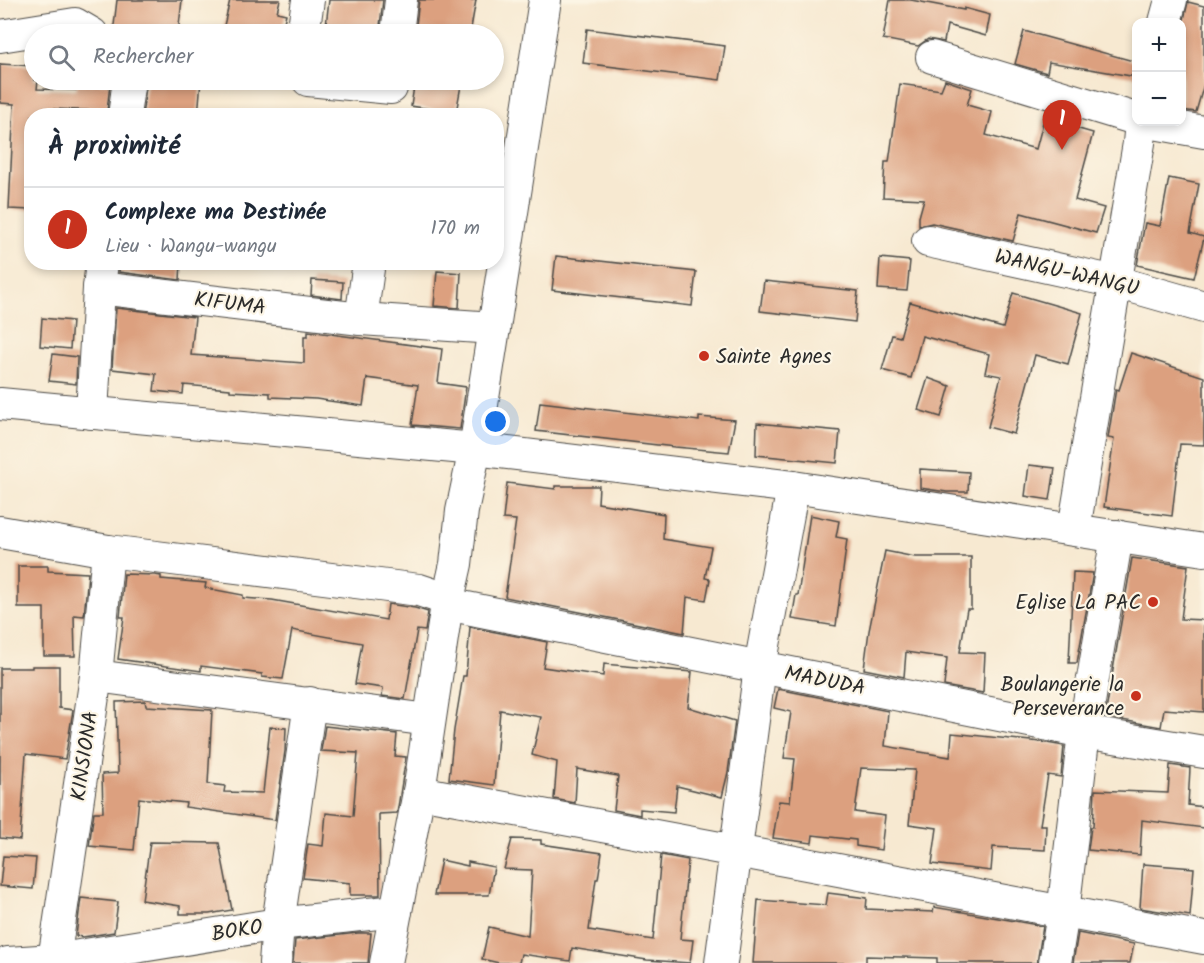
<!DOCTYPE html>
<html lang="fr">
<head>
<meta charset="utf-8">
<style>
	:root { --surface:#fff; --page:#f2f2f3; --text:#1f2937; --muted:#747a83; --line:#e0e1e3; --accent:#c8321e }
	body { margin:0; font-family:Kalam,sans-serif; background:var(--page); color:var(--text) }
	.controls { position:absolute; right:18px; top:18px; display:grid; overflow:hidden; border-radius:12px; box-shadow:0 3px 9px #0003 }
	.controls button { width:54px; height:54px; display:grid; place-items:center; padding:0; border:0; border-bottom:2px solid var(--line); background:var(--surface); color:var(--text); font:30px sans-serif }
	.you { position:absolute; left:496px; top:422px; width:21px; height:21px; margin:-15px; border:4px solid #fff; border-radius:50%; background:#1a73e8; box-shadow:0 0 0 9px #1a73e833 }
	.badge { display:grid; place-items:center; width:39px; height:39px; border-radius:50%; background:var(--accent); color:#fff; font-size:20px; font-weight:700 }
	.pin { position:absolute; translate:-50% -50px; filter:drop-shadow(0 2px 3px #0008) }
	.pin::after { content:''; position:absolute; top:32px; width:21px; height:18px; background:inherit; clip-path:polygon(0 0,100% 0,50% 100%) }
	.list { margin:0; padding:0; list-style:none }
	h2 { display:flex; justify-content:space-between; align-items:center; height:78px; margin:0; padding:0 24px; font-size:26px }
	h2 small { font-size:20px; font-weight:400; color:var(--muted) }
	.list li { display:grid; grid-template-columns:39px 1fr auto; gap:18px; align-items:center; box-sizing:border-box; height:84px; padding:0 24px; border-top:2px solid var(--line) }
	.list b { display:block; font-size:22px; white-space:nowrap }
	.list p { margin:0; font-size:20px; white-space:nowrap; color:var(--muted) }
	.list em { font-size:20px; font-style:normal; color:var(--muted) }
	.icon { flex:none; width:33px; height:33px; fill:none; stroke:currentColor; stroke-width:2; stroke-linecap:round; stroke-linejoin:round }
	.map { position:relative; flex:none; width:1204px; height:963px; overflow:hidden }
	.search { position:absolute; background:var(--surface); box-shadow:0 3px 9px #0003; left:24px; top:24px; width:480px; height:66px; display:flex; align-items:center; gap:15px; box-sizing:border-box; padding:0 21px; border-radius:33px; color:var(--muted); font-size:22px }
	.panel { position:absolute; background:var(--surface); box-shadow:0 3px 9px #0003; left:24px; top:108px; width:480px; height:162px; border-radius:24px }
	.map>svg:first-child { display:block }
	.building { fill:#dca07f }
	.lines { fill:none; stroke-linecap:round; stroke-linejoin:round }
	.minor-casing { stroke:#4a4844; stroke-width:34 }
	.minor { stroke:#fff; stroke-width:32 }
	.poi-dot { fill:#c8321e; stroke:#fcf5e5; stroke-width:2 }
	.labels { text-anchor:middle; stroke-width:4.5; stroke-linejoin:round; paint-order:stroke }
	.street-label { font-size:21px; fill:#2b2b2b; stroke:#fcf5e5 }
	.poi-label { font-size:21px; fill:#2b2b2b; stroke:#fcf5e5; text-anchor:end }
</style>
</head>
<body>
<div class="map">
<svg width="1204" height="963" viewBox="0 0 1204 963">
	<rect width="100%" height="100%" fill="#fcf5e5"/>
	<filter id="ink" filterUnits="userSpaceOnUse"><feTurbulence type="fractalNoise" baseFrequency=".0167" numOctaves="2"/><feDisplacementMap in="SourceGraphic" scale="12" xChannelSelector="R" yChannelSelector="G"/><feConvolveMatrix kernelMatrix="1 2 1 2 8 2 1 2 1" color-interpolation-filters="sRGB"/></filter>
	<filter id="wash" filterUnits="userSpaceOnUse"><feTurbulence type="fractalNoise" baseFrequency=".008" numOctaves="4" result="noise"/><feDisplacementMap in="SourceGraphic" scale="24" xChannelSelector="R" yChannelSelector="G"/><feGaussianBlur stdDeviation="1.35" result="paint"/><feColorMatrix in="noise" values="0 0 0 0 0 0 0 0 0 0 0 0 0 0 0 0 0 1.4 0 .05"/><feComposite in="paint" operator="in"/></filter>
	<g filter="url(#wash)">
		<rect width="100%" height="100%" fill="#f7e9d1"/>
		<g id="blocks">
			<g class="building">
				<path d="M117,0H182L178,34H113Z"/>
				<path d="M230,0H280L277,12L286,14L281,34H222Z"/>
				<path d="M329,0H383L379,34H325Z"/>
				<path d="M419,0H476L470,34H415Z"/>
				<path d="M890,0H911L964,10V8L990,15L986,36L947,25L944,42L928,39L918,46L883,39Z"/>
				<path d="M1188,2L1204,6V84L1196,112L1182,110V28Z"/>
				<path d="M587,29L725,46L720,80L583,63Z"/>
				<path d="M1024,31L1137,62V77L1049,62L1047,73L1015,64Z"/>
				<path d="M0,64L34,66V80H38L37,89L76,90L77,83L110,84L107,111L52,109L51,116H32V210L9,209L14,104L0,103Z"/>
				<path d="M147,80H201L198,116H142Z"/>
				<path d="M415,80H462L456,113L411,106Z"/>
				<path d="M945,80L972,89L967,105L992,112L986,135L1036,149L1044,119L1093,133L1075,200L1104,208L1096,233L1021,213L1013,241L932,223L919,226V217L924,199L883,197L885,162H889L900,84L941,90Z"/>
				<path d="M1169,178L1199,184L1190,233L1204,237V238L1194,278L1137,265L1145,223L1160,226Z"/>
				<path d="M556,256L696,272L692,306L552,290Z"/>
				<path d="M880,258L910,261L907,291L878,289Z"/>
				<path d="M120,262H181L180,280L119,272Z"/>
				<path d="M437,271L461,273L459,308L434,306Z"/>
				<path d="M312,280L343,282L342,299L311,295Z"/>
				<path d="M764,281L858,291L855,322L760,311Z"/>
				<path d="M1013,293L1082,313L1068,364L1035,355L1014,434L988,427L1001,376L985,373L989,354L922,336L911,378L882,370L892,335L900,337L910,302L1003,328Z"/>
				<path d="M116,308L195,317L191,355L304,363V336H308V331L442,349L438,383L466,387L460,429L412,425L418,385L367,378L363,406L316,399L270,397V393L230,391V389L184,385L183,394L154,391L156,374L112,369Z"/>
				<path d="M42,318L72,321L70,349L40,346Z"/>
				<path d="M1131,353L1204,377V445L1180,444L1172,516L1104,507L1114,439L1108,438L1116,389L1119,390Z"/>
				<path d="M53,354L77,357L76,384L49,381Z"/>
				<path d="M928,378L950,386L941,417L918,410Z"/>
				<path d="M540,402L699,421V417L735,420L729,452L675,447L536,431Z"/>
				<path d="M757,423L840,431L837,463L756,455Z"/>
				<path d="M1029,465L1055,468L1050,500L1025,496Z"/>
				<path d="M920,469L969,472L968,492H947L920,488Z"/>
				<path d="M507,483L555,489V486H599L598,503L664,514L663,539L711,547L705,578L710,579L706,600L687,597L684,633L505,597L516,520L503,519Z"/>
				<path d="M810,515L839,521L836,537L847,539L836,626L792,619L796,595H798Z"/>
				<path d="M885,551L915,557H971V609H967L960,652L985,653L983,693L944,686L947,658L906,652L904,677L864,669L869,631Z"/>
				<path d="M1132,558L1188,566L1181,619L1204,620V712L1164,709L1161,727L1105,717Z"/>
				<path d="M18,566H48V571L88,573L84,616L74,615L75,656H44V608H18Z"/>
				<path d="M1073,572L1093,573L1077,663H1069Z"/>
				<path d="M124,574L155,575L161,576V579L206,583L205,588L243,595V598L272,600L386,620L388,604L415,608L428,612L425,631L417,630L405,699L382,696L383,688L355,684L362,643L292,630L283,679L262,677V674L201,666V671L118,659L124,617H120Z"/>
				<path d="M470,627L547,642L543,667L603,676L604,664L692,672L688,707L735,721L728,772L722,797L677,786L674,812L640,809V815L614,810L618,776L577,769L575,803L554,799L557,762L532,755L541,717L500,710L494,785L449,779L454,730L463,676H466Z"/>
				<path d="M32,666H59V708L73,710L65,759L26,754L20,840L0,838V668H32Z"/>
				<path d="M778,689L888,711L885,746L950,757L952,733L1041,742L1064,746L1061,777L1048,775L1040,825H1046L1045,850L993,847L991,871L932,864L937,828L909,824L915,770L861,768L855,812L885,816L881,850L856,846V840L813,835L812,843L773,838L779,801L790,802L795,759L784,758L791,712L774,708Z"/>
				<path d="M145,701L146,706L212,710L208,784L225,786L224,792L263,793L270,727L286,728L285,751L275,820L185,807L186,803L139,798L134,850L89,846L94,812H103L102,774L118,773L116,702Z"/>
				<path d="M325,726L397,734L395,756L406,757L397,813L379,814L380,895H350V883L303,878L308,844L323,846L326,813L353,816L358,753L321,751Z"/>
				<path d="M1170,765L1190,768L1188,805L1204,807V828L1142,820L1140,855L1088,850L1091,827H1093L1095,790L1168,793Z"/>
				<path d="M512,839L541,840V844L602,853L598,879H596L589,930L653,940L661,855L688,860L680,939L693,940L690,963L647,960L572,948L570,961L521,954L519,963H499L482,959L489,927L528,936L532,870L504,869Z"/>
				<path d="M150,842L219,843L232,910L209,914H180V906L142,900Z"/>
				<path d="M3,856L36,858L33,889L0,886Z"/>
				<path d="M441,860L468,866V862L494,867L489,895H434Z"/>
				<path d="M1143,864L1194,868L1190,916L1140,908Z"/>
				<path d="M828,893L867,898L866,909L933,912L934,907L1043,926L1037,963H937V958L866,956V963H753L758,900L826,905Z"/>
				<path d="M81,898L118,902L114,932L83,937L76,936Z"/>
				<path d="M358,933H371L368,963H293L295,940Z"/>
				<path d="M1078,933L1134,944L1130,963H1073Z"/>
			</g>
		</g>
	</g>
	<g filter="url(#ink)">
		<use href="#blocks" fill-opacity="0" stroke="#4a4844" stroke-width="1.5"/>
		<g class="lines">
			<g class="minor-casing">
				<g id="minor">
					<path d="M1165,22L1171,0"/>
					<path d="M303,34L308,0"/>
					<path d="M397,34L401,0"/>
					<path d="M0,36L75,24L92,34"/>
					<path d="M932,57L1136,119"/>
					<path d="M308,80L391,88"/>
					<path d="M124,116L129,80"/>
					<path d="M1148,122L1204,132"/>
					<path d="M928,241L1116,282L1204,307"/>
					<path d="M99,288L361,319L494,328"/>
					<path d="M361,319L369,262"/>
					<path d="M0,404L475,449L793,487L1204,550"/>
					<path d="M92,413L99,288L102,262"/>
					<path d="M1074,529L1139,143L1141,122"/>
					<path d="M0,532L108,551L419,590L437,596L447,604L1084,732L1204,752"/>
					<path d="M96,676L429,720"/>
					<path d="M419,792L1204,938"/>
					<path d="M54,960L96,676L108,551"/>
					<path d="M8,963L54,960L278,924L396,911"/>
					<path d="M275,963L278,924L310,703"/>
					<path d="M386,963L419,792L447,604L456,564L462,511L475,449L494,328L545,0"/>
					<path d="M721,963L760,667L793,487"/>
					<path d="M1055,963L1063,913L1084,732L1117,536"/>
				</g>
			</g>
			<use href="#minor" class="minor"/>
		</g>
	</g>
	<g class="poi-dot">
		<circle cx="704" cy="356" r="6"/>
		<circle cx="1153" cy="602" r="6"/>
		<circle cx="1136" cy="696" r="6"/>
	</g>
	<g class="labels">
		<g class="street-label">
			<text transform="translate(1067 272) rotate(13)" y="7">WANGU-WANGU</text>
			<text transform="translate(230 303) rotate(7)" y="7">KIFUMA</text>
			<text transform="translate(825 680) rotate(11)" y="7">MADUDA</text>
			<text transform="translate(84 756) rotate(-82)" y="7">KINSIONA</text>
			<text transform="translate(237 930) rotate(-9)" y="7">BOKO</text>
		</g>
		<g class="poi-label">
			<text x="716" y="363" text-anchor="start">Sainte Agnes</text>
			<text x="1141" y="609">Eglise La PAC</text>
			<text x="1124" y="691">Boulangerie la<tspan x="1124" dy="24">Perseverance</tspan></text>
		</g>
	</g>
</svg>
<div class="controls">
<button>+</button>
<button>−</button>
</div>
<div class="you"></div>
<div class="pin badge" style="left:1062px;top:150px">1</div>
<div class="search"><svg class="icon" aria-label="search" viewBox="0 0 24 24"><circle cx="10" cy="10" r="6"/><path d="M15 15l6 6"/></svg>Rechercher</div>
<section class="panel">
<h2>À proximité<small></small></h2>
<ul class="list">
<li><span class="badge">1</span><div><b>Complexe ma Destinée</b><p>Lieu · Wangu-wangu</p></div><em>170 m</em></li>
</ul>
</section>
</div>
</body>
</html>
